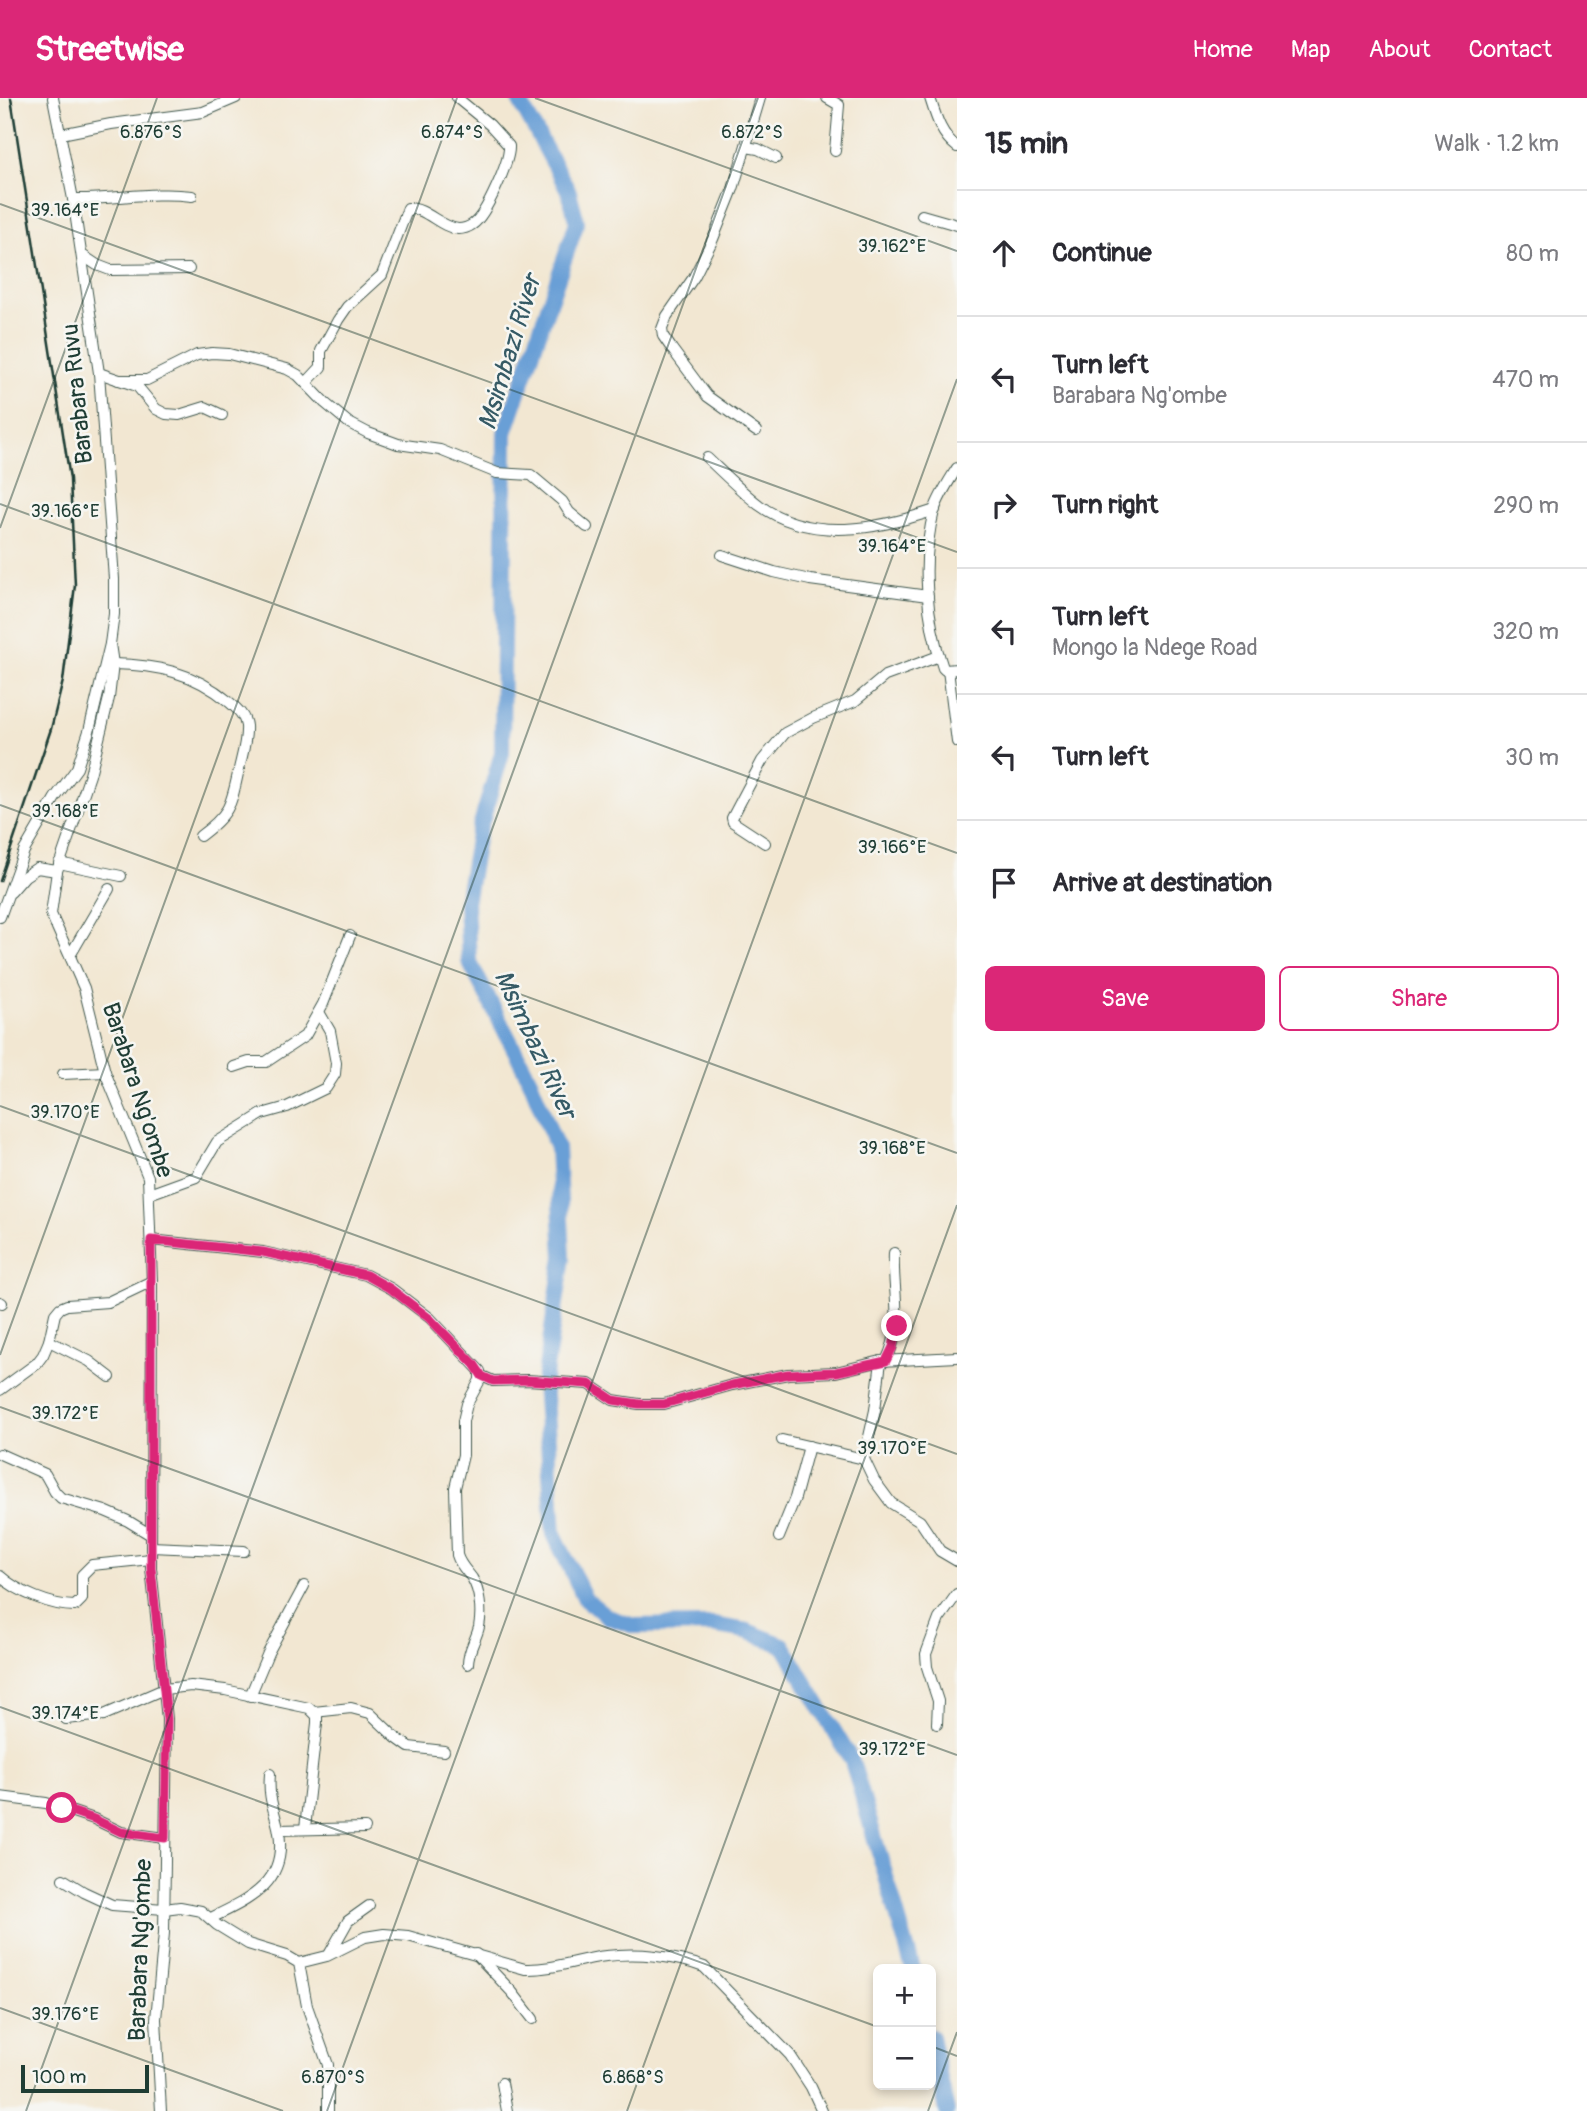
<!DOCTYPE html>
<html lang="en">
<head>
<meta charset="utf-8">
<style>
	:root { --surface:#fff; --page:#f7f7f7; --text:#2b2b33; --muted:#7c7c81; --line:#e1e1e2; --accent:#db2777 }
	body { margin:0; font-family:Pangolin,sans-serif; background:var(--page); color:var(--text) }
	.controls { position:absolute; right:21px; bottom:21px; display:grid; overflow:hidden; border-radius:10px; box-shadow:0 4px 10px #0003 }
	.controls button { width:63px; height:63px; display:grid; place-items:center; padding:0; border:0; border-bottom:2px solid var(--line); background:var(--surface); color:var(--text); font:35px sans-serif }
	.scale { position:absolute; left:21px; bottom:18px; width:128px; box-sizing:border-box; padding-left:7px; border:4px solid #1f3d34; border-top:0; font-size:19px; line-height:24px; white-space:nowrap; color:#1f3d34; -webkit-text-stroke:5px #f6f6f2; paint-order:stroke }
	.stop { position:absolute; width:21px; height:21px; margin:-16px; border:5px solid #db2777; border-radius:50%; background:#fff }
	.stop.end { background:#db2777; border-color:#fff; box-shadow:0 2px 7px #0008 }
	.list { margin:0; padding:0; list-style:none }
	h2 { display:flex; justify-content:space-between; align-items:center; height:91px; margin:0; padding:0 28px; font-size:30px }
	h2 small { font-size:23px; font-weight:400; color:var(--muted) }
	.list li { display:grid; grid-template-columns:46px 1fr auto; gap:21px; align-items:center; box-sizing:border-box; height:126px; padding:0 28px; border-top:2px solid var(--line) }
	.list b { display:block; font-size:26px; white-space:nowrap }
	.list p { margin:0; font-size:23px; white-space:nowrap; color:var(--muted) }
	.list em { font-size:23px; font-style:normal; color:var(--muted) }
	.actions { display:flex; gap:14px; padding:21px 28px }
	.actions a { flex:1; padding:16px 0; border:2px solid var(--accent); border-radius:10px; text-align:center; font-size:24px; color:var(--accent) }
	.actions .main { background:var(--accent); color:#fff }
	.icon { flex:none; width:38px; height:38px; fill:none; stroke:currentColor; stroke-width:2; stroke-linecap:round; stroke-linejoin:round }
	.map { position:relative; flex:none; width:957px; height:2013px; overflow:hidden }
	header { display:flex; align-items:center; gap:42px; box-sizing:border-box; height:98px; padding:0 35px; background:var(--accent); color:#fff }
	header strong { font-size:33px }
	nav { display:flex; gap:38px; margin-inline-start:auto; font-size:24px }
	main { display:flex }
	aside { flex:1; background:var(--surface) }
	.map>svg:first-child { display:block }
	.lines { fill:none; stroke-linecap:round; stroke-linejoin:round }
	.river { stroke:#699fd6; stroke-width:16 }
	.minor-casing { stroke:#3f564c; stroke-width:12 }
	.minor { stroke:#fff; stroke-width:10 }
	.rail { stroke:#1f3d34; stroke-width:2.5 }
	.route { stroke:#db2777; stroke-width:9 }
	.ticks { fill:none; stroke:#1f3d34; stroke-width:2; stroke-opacity:0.45 }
	.labels { text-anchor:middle; stroke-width:5; stroke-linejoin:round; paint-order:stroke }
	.street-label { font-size:24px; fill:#1f3d34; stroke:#f6f6f2 }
	.water-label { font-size:26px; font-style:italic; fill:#355a65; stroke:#f6f6f2 }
	.ticks-label { font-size:18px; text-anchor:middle; fill:#1f3d34; stroke:#f6f6f2; stroke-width:5; stroke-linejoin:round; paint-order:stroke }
</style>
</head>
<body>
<header>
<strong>Streetwise</strong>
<nav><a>Home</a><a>Map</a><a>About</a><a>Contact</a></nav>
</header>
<main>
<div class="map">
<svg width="957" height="2013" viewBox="0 0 957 2013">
	<rect width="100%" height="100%" fill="#f6f6f2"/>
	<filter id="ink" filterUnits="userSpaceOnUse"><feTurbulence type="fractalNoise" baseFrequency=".0143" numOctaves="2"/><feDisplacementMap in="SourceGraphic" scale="14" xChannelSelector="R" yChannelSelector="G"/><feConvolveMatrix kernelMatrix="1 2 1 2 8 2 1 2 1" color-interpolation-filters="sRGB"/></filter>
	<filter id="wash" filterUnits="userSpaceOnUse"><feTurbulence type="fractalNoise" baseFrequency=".00686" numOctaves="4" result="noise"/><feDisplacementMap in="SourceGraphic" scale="28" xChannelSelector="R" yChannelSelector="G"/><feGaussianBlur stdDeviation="1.57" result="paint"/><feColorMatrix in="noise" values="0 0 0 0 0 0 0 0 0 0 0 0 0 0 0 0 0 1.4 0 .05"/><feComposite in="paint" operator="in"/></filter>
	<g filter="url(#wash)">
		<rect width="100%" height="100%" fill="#f2e7d2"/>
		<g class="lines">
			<g class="river">
				<path d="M518,0L569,94L577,124L505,335L502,655L478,736L466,805L469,863L530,982L557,1050L563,1159L544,1283L554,1436L585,1501L608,1519L634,1528L712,1527L747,1533L783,1547L852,1663L913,1871"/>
				<path d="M931,1939L947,2013"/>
			</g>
		</g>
	</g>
	<g filter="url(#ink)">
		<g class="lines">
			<g class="minor-casing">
				<g id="minor">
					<path d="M827,0L839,7L835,53"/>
					<path d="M930,0C936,19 941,37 957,49"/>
					<path d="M61,36L111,26L203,14L236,0"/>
					<path d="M746,49L758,51L776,60"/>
					<path d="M73,101C113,102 153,93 192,98"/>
					<path d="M922,117L957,127"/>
					<path d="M82,157L97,167L110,172L189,171"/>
					<path d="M99,275L137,288L156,311L166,316L179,317L205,309L222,317"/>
					<path d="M118,282H147L197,257L212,255L229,256L287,271L298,277L325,305L349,325L368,335L398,346L440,352L497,375L531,377L562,403L569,414L587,429"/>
					<path d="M306,285L321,269V253L338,222L347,209L382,177L408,110C426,110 440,129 458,131C463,131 469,129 473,126C486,117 510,63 509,48L490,27L457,0"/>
					<path d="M756,333L707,298L672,251L663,238L662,231L667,218L694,179L713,141L733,91L760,0"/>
					<path d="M707,360C724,376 741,393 759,407C811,445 879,431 935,412"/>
					<path d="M957,370C949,383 939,398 934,413C921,463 926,522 943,570L945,572L957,571"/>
					<path d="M722,457L774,474L810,482L928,498"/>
					<path d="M110,546L113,566L109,600L90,677L57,773L51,816L84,890L105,974L148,1079L152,1183L151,1470L167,1621L164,1835L156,1921L161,2013"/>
					<path d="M113,566C157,567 193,574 228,603C236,610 245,617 246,628C247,642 242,658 239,671C231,707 231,715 200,738"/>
					<path d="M948,572L957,644"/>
					<path d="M765,745L733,724L732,720L762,663L785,635L813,620L855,603L885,578L939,558"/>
					<path d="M59,765L121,778"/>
					<path d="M11,794L25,778L37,770L57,773"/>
					<path d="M0,819L24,753L55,700L77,670L89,633L110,546L114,516V481L99,275L73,101L53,0"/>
					<path d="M71,856L109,791"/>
					<path d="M234,969L249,964H266L305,938L323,906L350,838"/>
					<path d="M63,976L105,974"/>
					<path d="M149,1096L196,1079L217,1044L262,1016L287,1009L326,990L335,976L336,965L330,933L319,914"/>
					<path d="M151,1142L263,1154L366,1177L392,1191L430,1220L480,1273V1282L467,1306L463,1323V1357L455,1390L457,1457C460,1467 466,1472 472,1480C480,1493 482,1514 479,1529C476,1542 468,1552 468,1566"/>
					<path d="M0,1204L2,1205"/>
					<path d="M49,1243L89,1263L110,1279"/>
					<path d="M881,1263L875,1312L864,1361L874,1382L891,1405L920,1423L940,1453L957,1463"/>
					<path d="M886,1263C905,1225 892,1195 894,1155"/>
					<path d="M482,1278L493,1283L527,1282L589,1286L613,1302L639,1306H664L732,1287L788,1276L836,1274L881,1263L957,1259"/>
					<path d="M0,1292L37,1265L43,1257L49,1243L55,1216L60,1210L67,1207L108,1204L152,1183"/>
					<path d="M782,1342L864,1361"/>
					<path d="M0,1356L45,1376L55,1394L61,1400L105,1413L128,1423L151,1437"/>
					<path d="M779,1439L795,1400L809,1348"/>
					<path d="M151,1449L244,1453"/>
					<path d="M0,1478C18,1494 51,1508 75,1508L82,1501V1477L92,1467L151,1461"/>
					<path d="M250,1598L268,1555L304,1488"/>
					<path d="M314,1614L351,1610L370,1615L395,1639L409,1649L444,1653"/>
					<path d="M66,1621L104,1617L164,1591L191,1588L225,1592L309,1610L317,1618V1625L305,1730"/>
					<path d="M937,1626L938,1603L927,1569L926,1556L939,1521L957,1496"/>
					<path d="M0,1699L46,1705L94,1721L121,1734L165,1740"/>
					<path d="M279,1732L365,1730"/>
					<path d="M63,1781L84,1794L112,1807L164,1811L180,1809L201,1813L217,1827L248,1846L287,1858L299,1865L307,1908L328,1967V2013"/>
					<path d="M211,1820C251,1801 290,1783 278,1729C273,1709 268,1698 270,1676"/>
					<path d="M330,1855L348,1823L369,1808"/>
					<path d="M476,1856L512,1894L533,1921"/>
					<path d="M299,1865L327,1858L365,1839L384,1836L408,1838L525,1871C553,1872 579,1861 606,1858C638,1854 674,1858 704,1869L790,1957L811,1989L822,2013"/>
					<path d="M502,1985L507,2013"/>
				</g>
			</g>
			<use href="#minor" class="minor"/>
			<path class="rail" d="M0,783L51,631L63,583L75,487L70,381L11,0"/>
		</g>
	</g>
	<g class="lines" filter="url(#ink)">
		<path class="route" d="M62,1710L94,1721L121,1734L165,1740L167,1621L151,1470V1142L263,1154L366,1177L391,1191L429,1220L474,1266L482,1278L493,1283L527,1282L589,1286L613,1302L639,1306H664L732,1287L788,1276L836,1274L886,1263L893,1249L897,1228"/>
	</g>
	<path class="ticks" d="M535,0L957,153M0,106L957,454M0,406L957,755M0,430L157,0M0,707L957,1055M0,1008L957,1356M0,1257L457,0M0,1309L957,1657M0,1609L878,1929M0,1910L283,2013M931,1948L957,1958M26,2013L758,0M327,2013L957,281M627,2013L957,1107M928,2013L957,1934"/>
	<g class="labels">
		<g class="street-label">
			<text transform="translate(77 296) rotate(-96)" y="8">Barabara Ruvu</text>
			<text transform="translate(138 992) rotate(72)" y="8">Barabara Ng'ombe</text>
			<text transform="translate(140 1852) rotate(-88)" y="8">Barabara Ng'ombe</text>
		</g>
		<g class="water-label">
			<text transform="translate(509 254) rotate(-73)" y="9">Msimbazi River</text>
			<text transform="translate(536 946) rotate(65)" y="9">Msimbazi River</text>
		</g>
	</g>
	<g class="ticks-label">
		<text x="151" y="40">6.876°S</text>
		<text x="452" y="40">6.874°S</text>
		<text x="752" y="40">6.872°S</text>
		<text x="65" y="118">39.164°E</text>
		<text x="892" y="154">39.162°E</text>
		<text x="65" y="419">39.166°E</text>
		<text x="892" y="454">39.164°E</text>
		<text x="65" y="719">39.168°E</text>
		<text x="892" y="755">39.166°E</text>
		<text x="65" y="1020">39.170°E</text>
		<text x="892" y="1056">39.168°E</text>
		<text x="65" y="1321">39.172°E</text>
		<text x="892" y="1356">39.170°E</text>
		<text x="65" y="1621">39.174°E</text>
		<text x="892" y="1657">39.172°E</text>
		<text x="65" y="1922">39.176°E</text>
		<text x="333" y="1985">6.870°S</text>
		<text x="633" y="1985">6.868°S</text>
	</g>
</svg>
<div class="controls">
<button>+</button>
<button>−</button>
</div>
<div class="scale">100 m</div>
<div class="stop" style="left:62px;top:1710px"></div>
<div class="stop end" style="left:897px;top:1228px"></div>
</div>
<aside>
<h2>15 min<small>Walk · 1.2 km</small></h2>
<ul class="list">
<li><svg class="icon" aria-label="ahead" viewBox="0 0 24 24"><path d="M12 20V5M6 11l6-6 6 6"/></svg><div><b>Continue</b></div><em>80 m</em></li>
<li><svg class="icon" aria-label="left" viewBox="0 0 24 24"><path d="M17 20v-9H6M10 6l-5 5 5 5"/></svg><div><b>Turn left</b><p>Barabara Ng'ombe</p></div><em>470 m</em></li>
<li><svg class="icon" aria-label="right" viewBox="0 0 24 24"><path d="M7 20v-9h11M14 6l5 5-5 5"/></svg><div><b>Turn right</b></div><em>290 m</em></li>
<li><svg class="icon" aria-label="left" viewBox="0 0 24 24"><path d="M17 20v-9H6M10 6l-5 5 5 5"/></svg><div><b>Turn left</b><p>Mongo la Ndege Road</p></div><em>320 m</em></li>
<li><svg class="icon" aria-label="left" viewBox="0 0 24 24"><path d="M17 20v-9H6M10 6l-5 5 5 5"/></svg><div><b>Turn left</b></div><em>30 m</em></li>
<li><svg class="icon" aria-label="arrive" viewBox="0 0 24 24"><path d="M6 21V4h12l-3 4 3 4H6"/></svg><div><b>Arrive at destination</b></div></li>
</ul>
<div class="actions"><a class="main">Save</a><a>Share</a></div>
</aside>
</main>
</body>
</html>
